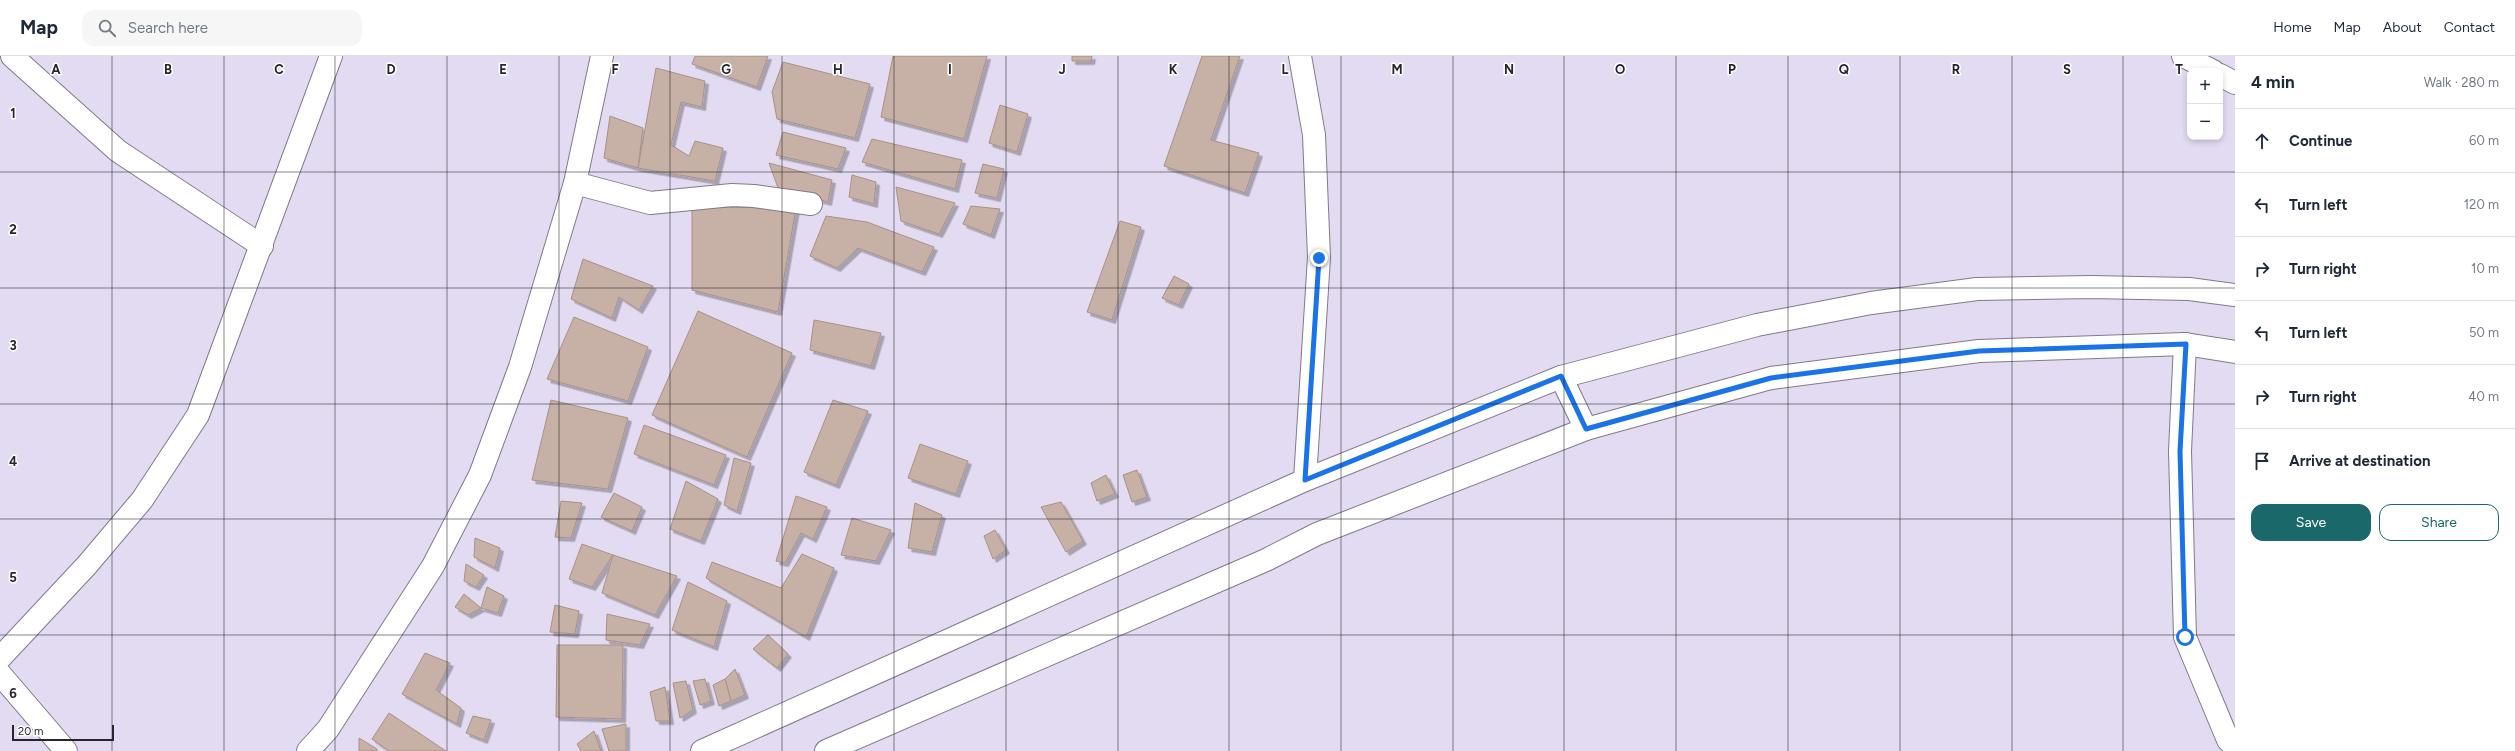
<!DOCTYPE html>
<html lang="en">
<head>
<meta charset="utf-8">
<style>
	:root { --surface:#fff; --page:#f6f6f7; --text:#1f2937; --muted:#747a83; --line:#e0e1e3; --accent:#1a686a }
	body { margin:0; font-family:Figtree,sans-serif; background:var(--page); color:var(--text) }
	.controls { position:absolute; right:12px; top:12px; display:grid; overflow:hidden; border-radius:8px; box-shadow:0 2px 6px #0003 }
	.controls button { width:36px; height:36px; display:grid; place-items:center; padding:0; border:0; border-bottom:1px solid var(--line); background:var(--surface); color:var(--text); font:20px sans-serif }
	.scale { position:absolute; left:12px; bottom:10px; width:102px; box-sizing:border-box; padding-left:4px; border:2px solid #27242c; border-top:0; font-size:11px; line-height:14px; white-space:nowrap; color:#27242c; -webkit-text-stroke:3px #fff; paint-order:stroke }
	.stop { position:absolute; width:12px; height:12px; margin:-9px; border:3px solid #1a73e8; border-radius:50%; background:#fff }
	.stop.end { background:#1a73e8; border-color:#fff; box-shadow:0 1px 4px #0008 }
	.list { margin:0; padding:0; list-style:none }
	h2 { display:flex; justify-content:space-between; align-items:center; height:52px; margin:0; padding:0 16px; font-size:17px }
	h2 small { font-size:13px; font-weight:400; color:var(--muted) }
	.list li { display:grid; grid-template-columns:26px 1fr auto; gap:12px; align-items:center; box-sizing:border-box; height:64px; padding:0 16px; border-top:1px solid var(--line) }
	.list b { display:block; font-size:15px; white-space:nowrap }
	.list em { font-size:13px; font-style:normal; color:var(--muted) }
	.actions { display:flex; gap:8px; padding:12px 16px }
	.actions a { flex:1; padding:9px 0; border:1px solid var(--accent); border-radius:12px; text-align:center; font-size:14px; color:var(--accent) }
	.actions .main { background:var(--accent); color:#fff }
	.icon { flex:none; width:22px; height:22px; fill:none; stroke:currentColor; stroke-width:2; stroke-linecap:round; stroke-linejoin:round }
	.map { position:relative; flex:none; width:2235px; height:695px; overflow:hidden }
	header { display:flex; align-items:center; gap:24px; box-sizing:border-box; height:56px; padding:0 20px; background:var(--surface); border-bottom:1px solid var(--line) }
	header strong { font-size:19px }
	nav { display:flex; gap:22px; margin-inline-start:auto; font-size:14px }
	.search { width:280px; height:36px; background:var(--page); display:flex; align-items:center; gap:10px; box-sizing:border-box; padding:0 14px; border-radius:12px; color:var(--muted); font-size:15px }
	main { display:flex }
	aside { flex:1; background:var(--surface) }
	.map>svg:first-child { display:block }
	.building { fill:#c7b0a5; stroke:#a89186; filter:url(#shadow) }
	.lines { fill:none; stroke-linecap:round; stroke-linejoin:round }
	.minor-casing { stroke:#80798d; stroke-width:24 }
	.tertiary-casing { stroke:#80798d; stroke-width:24 }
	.minor { stroke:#fff; stroke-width:22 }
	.tertiary { stroke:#fff; stroke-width:22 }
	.route { stroke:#1a73e8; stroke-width:5 }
	.grid { fill:none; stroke:#27242c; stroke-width:1; stroke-opacity:0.55 }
	.grid-label { font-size:13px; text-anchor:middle; font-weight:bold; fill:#27242c; stroke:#fff; stroke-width:3; stroke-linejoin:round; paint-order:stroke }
</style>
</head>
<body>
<header>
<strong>Map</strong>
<div class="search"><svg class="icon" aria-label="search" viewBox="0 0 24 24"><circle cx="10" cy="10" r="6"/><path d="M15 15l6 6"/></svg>Search here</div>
<nav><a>Home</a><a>Map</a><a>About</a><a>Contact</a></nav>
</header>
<main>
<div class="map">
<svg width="2235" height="695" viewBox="0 0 2235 695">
	<defs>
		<filter id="shadow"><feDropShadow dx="3.5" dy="3.5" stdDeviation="0" flood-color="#0004"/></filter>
	</defs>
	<rect width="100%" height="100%" fill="#e3dbf1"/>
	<g class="building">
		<path d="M695,0H768L757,31L692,8Z"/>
		<path d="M893,0H987L964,83L881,61Z"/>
		<path d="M1072,0H1092L1091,5H1072Z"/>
		<path d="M1202,0H1240L1211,84L1259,97L1245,137L1164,110Z"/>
		<path d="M783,6L870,28L855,82L777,63L772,36Z"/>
		<path d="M656,12L705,25L702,51L681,46L671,89L689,100L695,85L723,92L715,125L638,112Z"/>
		<path d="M1000,49L1028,58L1017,96L989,87Z"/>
		<path d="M610,60L643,72L638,112L604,102Z"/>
		<path d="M783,76L846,92L838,113L776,99Z"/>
		<path d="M872,83L962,104L955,133L862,106Z"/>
		<path d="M769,107L832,124L828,146L778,132Z"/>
		<path d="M983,108L1004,113L997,142L975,137Z"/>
		<path d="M852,119L876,126L874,148L849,141Z"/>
		<path d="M896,131L955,147L939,178L901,165Z"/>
		<path d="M971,150L1000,153L991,179L963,168Z"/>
		<path d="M692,151L796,152L778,256L692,234Z"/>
		<path d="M826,160L867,166L934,191L922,216L858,192L837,212L810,200Z"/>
		<path d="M1120,165L1141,171L1112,264L1087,256Z"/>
		<path d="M583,203L653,230L639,254L619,241L612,262L571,243Z"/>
		<path d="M1174,220L1189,228L1179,249L1162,242Z"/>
		<path d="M698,255L792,297L747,401L652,359Z"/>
		<path d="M574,261L648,291L628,345L547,323Z"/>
		<path d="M814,264L881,277L871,310L810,294Z"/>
		<path d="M551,344L628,362L608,433L532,424Z"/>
		<path d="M833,344L868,355L836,429L804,416Z"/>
		<path d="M644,369L726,399L714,429L634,398Z"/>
		<path d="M920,388L968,405L956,438L908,422Z"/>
		<path d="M734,402L751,407L737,455L724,449Z"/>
		<path d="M1137,414L1147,441L1132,446L1123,419Z"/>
		<path d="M1106,419L1115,438L1097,445L1091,427Z"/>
		<path d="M686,425L718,443L701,485L670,473Z"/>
		<path d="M614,437L642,451L632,475L601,461Z"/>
		<path d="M796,440L827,451L813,483L801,477L785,507L776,505Z"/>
		<path d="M561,445L582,447L571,482L555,481Z"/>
		<path d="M1061,446L1083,485L1066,496L1041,451Z"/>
		<path d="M915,447L942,459L932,496L908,492Z"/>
		<path d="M852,462L891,474L876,505L841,499Z"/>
		<path d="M995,474L1006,494L993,503L984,480Z"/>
		<path d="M475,482L500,492L495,512L474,501Z"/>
		<path d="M582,488L613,499L592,531L569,523Z"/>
		<path d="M802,498L834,512L806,581L706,522L712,506L781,532Z"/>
		<path d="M613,499L677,520L655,559L602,537Z"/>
		<path d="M466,508L484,519L476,531L464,525Z"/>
		<path d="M688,526L727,545L714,591L672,574Z"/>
		<path d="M487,531L504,540L498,557L481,552Z"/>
		<path d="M464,538L481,552L468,559L455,551Z"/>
		<path d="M555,549L579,555L575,578L550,576Z"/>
		<path d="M607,558L650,568L640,589L606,584Z"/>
		<path d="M768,579L788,598L777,612L753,593Z"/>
		<path d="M557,589H623L622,663L556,661Z"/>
		<path d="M425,597L450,607L436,634L461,652L457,668L402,638Z"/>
		<path d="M735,613L745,639L731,645L725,623Z"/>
		<path d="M705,623L711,645L700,649L693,625Z"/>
		<path d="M725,623L731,645L719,650L713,629Z"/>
		<path d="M686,625L693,654L680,662L673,627Z"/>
		<path d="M665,631L670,665H656L650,636Z"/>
		<path d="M389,657L446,695H389L372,683Z"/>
		<path d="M473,660L491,664L484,684L466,677Z"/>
		<path d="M626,668V695H609L602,673Z"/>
		<path d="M594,675L601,695H581L577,688Z"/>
		<path d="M359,682L377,693L376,695H359Z"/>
	</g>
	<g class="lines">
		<g class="minor-casing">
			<g id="minor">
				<path d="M12,0L118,95L262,190"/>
				<path d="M1300,0L1314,79L1319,201L1305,424"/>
				<path d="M2183,0L2213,15"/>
				<path d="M2220,19L2235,27"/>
				<path d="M575,127L650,147L732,139L754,140L811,148"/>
				<path d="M2185,288L2180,395L2185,581L2228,684L2235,691"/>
				<path d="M0,602L87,509L142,444L198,359L331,0"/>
				<path d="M0,618L66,695"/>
				<path d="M308,695L328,673L433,510L480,419L520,311L575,127L602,0"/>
			</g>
		</g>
		<g class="tertiary-casing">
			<g id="tertiary">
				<path d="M1561,321L1586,373"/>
				<path d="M702,695L1305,424L1561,321L1757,269L1871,247L1977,233L2091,231L2189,233L2235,239"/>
				<path d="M826,695L1266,504L1317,478L1586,373L1771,322L1979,295L2185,288L2235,296"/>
			</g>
		</g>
		<use href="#minor" class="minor"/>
		<use href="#tertiary" class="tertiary"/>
	</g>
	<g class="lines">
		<path class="route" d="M1319,202L1305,424L1561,320L1586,373L1771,322L1979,295L2186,288L2180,395L2185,581"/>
	</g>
	<path class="grid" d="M112,0V695M224,0V695M335,0V695M447,0V695M559,0V695M670,0V695M782,0V695M894,0V695M1006,0V695M1118,0V695M1229,0V695M1341,0V695M1453,0V695M1564,0V695M1676,0V695M1788,0V695M1900,0V695M2012,0V695M2123,0V695M0,116H2235M0,232H2235M0,348H2235M0,463H2235M0,579H2235"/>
	<g class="grid-label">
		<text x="56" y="18">A</text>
		<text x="168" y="18">B</text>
		<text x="279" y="18">C</text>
		<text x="391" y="18">D</text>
		<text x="503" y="18">E</text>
		<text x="615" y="18">F</text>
		<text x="726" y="18">G</text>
		<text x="838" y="18">H</text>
		<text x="950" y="18">I</text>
		<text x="1062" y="18">J</text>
		<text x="1173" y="18">K</text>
		<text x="1285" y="18">L</text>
		<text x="1397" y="18">M</text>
		<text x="1509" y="18">N</text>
		<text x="1620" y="18">O</text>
		<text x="1732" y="18">P</text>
		<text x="1844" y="18">Q</text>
		<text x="1956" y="18">R</text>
		<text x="2067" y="18">S</text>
		<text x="2179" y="18">T</text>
		<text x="13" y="62">1</text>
		<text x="13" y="178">2</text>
		<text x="13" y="294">3</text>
		<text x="13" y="410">4</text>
		<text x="13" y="526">5</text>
		<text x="13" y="642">6</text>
	</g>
</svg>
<div class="controls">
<button>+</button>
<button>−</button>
</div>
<div class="scale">20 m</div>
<div class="stop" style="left:2185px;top:581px"></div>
<div class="stop end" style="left:1319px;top:202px"></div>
</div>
<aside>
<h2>4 min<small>Walk · 280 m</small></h2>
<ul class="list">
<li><svg class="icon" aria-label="ahead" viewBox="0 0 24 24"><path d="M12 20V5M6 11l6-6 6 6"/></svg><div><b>Continue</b></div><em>60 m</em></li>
<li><svg class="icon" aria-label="left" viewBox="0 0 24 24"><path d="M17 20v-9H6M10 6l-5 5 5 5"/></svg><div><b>Turn left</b></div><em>120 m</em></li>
<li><svg class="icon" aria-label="right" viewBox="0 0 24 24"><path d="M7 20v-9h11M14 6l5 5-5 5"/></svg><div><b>Turn right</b></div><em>10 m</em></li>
<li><svg class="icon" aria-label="left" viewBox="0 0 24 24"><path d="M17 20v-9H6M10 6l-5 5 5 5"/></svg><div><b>Turn left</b></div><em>50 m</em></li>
<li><svg class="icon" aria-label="right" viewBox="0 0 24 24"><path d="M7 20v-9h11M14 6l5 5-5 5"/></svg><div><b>Turn right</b></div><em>40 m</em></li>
<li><svg class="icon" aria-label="arrive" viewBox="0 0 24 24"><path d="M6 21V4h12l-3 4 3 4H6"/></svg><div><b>Arrive at destination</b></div></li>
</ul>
<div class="actions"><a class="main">Save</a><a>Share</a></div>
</aside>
</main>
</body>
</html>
